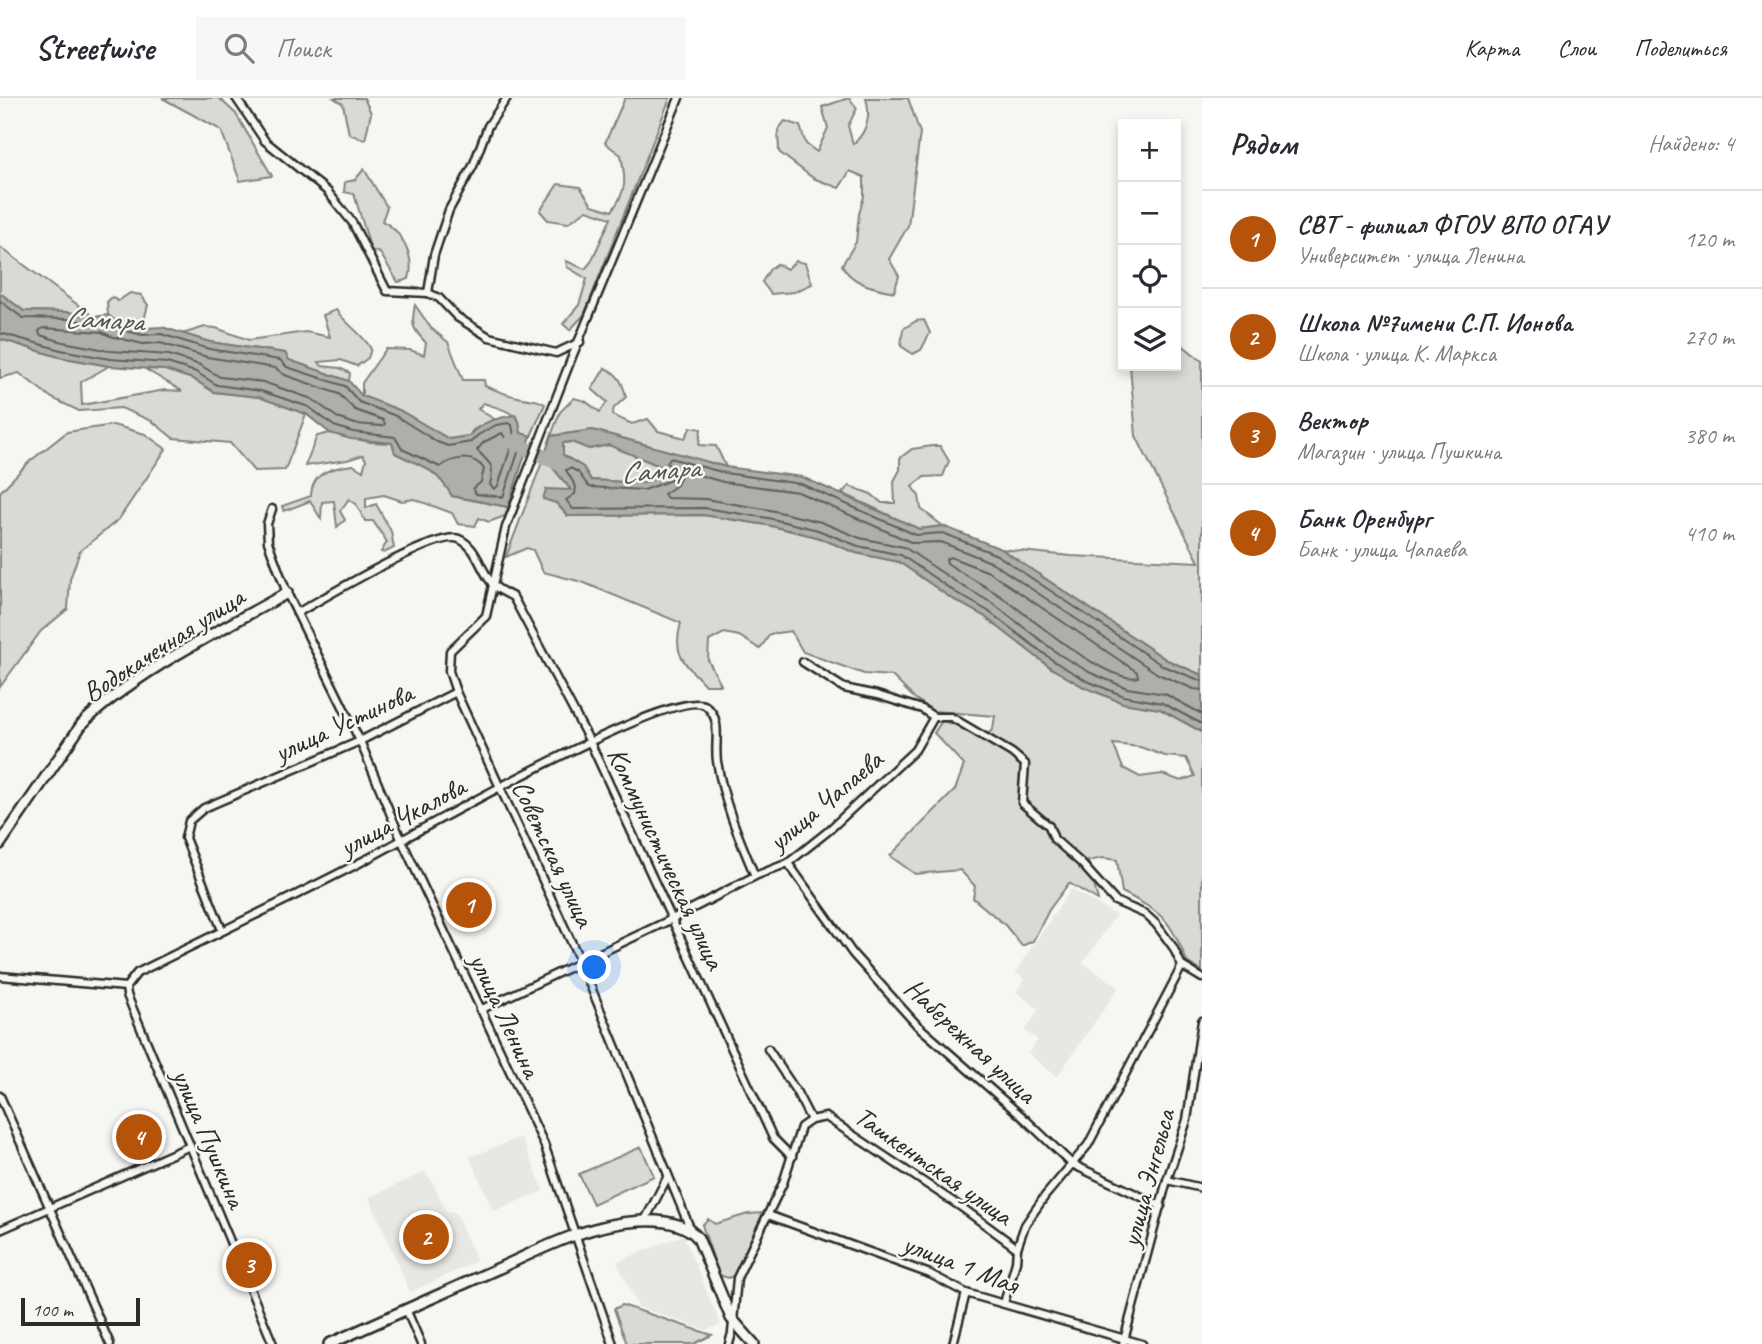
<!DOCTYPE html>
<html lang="ru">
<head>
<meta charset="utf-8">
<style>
	:root { --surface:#fff; --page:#f7f7f7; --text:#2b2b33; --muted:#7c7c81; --line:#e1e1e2; --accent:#b45309 }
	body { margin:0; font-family:Caveat,sans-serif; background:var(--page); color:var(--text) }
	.controls { position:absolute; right:21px; top:21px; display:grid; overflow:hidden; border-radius:0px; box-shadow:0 4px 10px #0003 }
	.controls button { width:63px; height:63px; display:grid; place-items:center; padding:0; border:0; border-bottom:2px solid var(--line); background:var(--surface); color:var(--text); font:35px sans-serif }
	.scale { position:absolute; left:21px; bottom:18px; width:119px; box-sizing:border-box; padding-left:7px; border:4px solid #2b2b2b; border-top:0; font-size:19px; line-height:24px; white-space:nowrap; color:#2b2b2b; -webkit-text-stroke:5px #f6f6f2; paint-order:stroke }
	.you { position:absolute; left:595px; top:870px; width:24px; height:24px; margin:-18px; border:5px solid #fff; border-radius:50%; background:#1a73e8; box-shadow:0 0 0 10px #1a73e833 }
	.badge { display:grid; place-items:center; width:46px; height:46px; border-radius:50%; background:var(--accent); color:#fff; font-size:23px; font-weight:700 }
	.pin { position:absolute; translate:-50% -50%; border:4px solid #fff; box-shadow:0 2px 7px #0006 }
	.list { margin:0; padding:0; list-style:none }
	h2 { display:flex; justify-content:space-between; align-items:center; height:91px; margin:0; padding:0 28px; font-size:30px }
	h2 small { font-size:23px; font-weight:400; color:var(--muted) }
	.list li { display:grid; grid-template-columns:46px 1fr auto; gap:21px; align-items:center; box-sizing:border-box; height:98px; padding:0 28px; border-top:2px solid var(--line) }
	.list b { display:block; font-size:26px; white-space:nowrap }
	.list p { margin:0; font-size:23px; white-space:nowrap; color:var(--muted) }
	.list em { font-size:23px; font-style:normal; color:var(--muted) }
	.icon { flex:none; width:38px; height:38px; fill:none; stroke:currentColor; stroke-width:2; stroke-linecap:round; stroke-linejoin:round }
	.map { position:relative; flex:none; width:1202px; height:1246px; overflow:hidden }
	header { display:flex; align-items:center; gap:42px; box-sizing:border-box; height:98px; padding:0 35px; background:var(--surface); border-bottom:2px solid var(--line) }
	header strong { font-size:33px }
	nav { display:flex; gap:38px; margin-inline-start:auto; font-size:24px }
	.search { width:490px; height:63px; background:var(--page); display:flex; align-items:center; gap:18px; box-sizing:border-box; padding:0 24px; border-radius:0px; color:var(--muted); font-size:26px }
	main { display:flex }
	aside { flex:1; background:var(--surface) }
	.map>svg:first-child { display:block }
	.built { fill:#e7e7e3 }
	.green { fill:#d9d9d5; stroke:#828280; stroke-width:2; fill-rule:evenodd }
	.water { fill:#aeaeab; stroke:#7a7a78; stroke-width:2; fill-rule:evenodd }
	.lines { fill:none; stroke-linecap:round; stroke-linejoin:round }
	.shore { stroke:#5f5f5e; stroke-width:2 }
	.river { stroke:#aeaeab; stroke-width:14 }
	.street-casing { stroke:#2b2b2b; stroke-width:11 }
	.secondary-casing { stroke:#2b2b2b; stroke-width:14 }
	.street { stroke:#f6f6f2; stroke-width:6 }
	.secondary { stroke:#f6f6f2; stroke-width:9 }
	.labels { text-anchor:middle; stroke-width:5; stroke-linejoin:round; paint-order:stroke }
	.street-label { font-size:28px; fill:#2b2b2b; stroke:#f6f6f2 }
	.water-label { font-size:30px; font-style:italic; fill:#525251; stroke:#f6f6f2 }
</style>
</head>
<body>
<header>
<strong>Streetwise</strong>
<div class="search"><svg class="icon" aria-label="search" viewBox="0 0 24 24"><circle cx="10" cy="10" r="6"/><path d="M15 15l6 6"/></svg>Поиск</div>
<nav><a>Карта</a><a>Слои</a><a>Поделиться</a></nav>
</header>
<main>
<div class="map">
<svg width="1202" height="1246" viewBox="0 0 1202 1246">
	<rect width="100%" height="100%" fill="#f6f6f2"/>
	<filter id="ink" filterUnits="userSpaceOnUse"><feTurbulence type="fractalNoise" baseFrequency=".0143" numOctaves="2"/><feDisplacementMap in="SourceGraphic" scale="14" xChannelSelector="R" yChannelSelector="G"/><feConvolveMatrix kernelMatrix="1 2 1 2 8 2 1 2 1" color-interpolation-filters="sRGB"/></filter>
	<g filter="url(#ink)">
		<g class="built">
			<path d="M1071,791L1116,817L1083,865L1119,889L1057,979L1028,955L1038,942L1025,933L1039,911L1016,894L1025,881L1015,874Z"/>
			<path d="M521,1039L544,1093L493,1113L470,1059Z"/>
			<path d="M425,1074L431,1082L447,1114H455L477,1163L410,1194L369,1099Z"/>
			<path d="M683,1137L721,1227L706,1232L638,1209L617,1164Z"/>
		</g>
		<g class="green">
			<path d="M162,0H219L236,16L272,78L240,83L221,32Z"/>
			<path d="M334,0H364L371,15L365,42L349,36L343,6Z"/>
			<path d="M625,0H670L584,217L570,232L563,226L579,207L587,181L567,169L566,163L585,171L591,164L611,120L587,112L568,125L548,122L540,113L558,86L580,89L592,107L612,113C627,92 626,83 621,57L605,45Z"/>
			<path d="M849,0L857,10L848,28L853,46C867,34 871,18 866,0H908L920,35L908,128L889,161L899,178L894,194C875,190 851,186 842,167L856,144L859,116L864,98V79L850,73L839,90L813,80L779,54L778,32L785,23L800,28L806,46L817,54L828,30L822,9Z"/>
			<path d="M364,71L387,109L382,123C403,133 415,159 409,181L398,184L380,155L371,152L354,96L344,94L345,84L355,82Z"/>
			<path d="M0,149L94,219L68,214L24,213L0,195Z"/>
			<path d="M796,163L805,165L812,186L794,194L771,196L762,184L770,171L777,166L787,171Z"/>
			<path d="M130,195L141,197L148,207L144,222C131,229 118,226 108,217L107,204L112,199L118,203Z"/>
			<path d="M415,207L431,230L448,244L463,282H484L485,288C496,292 506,297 518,299C528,302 536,300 545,306L531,338L520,335C518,312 503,312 483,305L478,311L494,321L473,332L469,338L449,341L399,312L362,298V285L386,251L410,252L424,257L426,245C412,230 411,227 415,207Z"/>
			<path d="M336,212C346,226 365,238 371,251L368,260L357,268L341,262L319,264L322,268L340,270L350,275L349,283L289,262L285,255L210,244L182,236L205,229L216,230L249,242L306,234L330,239L323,217Z"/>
			<path d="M924,222L930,235L921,252L913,256L901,248L903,231L916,223Z"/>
			<path d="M0,241L59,259L109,268L81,284L82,307L165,292L182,293L145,271L165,272L193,281L214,294L259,299L306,316L285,372L254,373L230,345L173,340L152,323L121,310L79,313L52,300L19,275L0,280Z"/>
			<path d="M1176,242L1202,263V577L1167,562L1001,451L1071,458L1199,464L1136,338L1130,268H1176Z"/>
			<path d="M605,270C619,276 623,285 626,299L614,310L612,317L632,326L648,321L658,333L685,340L691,329L701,331L699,347L716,348L726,369L593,332L551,338L560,314L574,300L585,303L600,314L607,304L592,291Z"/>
			<path d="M113,327L145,336L166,351L119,421L80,453L70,481L68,511L41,533L0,589V394L29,364L67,334Z"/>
			<path d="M330,335L370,344L393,345L396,355C422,369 436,370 452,398L508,409L505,418L489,424L479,420L475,428L458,426L452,415L414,401L402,403L384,397L366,400V410L376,406L391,433L394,450L384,455L381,454L387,444L373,423H365L356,406L349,401L340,413L345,422L337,429L334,403L322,404L321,421L310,403L284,413L282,408L311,398C312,373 333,370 353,367L363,373L366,362L363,357L347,362L305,368L317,338Z"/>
			<path d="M572,344L589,351L609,347L660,368L666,377L643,385L591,382L583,369L563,357L562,345Z"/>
			<path d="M932,348H940L949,363L943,378L924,379L912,389L919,398L921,411L943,428L919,431L842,395L849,388L871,396L882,405H895L894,383L900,372V360L912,351Z"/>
			<path d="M544,359L572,392L556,405L568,418L703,417L767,427L817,439L856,455L899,464L951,500L984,518L1051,570L1084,589L1123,605L1160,611L1202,634V873L1187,864C1171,821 1162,815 1122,794L1117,762L1103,760L1088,763L1098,802L1069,785L1049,812L1033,843L1022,848L1005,827L973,800L975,788L960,772L915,776L890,758L955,692L964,667L934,635L942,623L988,636L993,631L995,618L933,613L913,599L892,578L864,576L803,554L791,533L770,536L760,551L739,538L724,535L709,543L708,562L721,587H705C684,564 672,558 681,525L582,484L543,474L533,452L527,450L506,459ZM1113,646L1140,649L1165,658L1186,660L1195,678L1181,683L1162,676L1140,679L1123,670Z"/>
			<path d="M641,1049L654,1078L593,1106L579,1076Z"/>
			<path d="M763,1115L734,1178L728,1180L719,1177L702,1127L708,1121L715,1126L748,1116Z"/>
			<path d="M622,1207L712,1237L694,1246H627L614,1211Z"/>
		</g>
		<g class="water">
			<path d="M0,195L24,213L68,214L94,219L108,217L115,223L145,230L162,229L210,244L285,255L289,262L349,283L362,298L399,312L449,341L469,338C480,324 497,320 515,317L519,323L521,335L531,338L508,409L452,398C436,370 423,369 395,355L392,345L351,341L330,335L306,316L259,299L214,294L193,281L165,272L109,268L59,259L0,241Z"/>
			<path d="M593,332L726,369L802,379L919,431L943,428L1001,451L1167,562L1202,577V634L1160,611L1123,605L1084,589L1051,570L984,518L951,500L899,464L856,455L817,439L767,427L703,417L568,418L556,405L543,401L546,391L571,392L544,359L551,338ZM571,344L589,351L609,347L660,368L666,377L643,385L591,382L583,369L563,357V345Z"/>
		</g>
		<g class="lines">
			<g class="shore">
				<path d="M0,203L23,220L68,221L94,226L105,224L113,230L143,237L161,236L209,251L280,262L287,269L345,288L359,304L396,318L437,344L448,348L471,344L478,337L496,327L509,325L512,327L514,338L521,346L503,399L476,396L473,391L481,384L484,371C473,355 452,360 440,369L402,351L395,339L353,334L334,328L309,309L261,293L217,287L196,274L167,265L110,261L61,252L0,235"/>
				<path d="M43,230L102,234L110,238L143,246L160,245L207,259L275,270L285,277L339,296L355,312L383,322L385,326L382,328L355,326L338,320L312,301L263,284L220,279L200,267L169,257L111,253L63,244L40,237L39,233Z"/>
				<path d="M502,335L511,349L498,388L494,391L490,387C495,364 490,367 477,352L484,344Z"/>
				<path d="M950,459L989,474L1137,574L1138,579C1107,587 1026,515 999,497C982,486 964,477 947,465L946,461Z"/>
				<path d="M1202,583L1163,568L997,457L943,435L916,437L801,386L725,375L670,360L667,364L672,374L671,382L644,392L589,389L578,374L570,370L566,372L576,389L575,396L566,402L573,411L704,410L768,420L818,432L858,448L901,457L955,494L988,513L1055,564L1087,583L1124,598L1162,605L1202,626"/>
				<path d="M1202,592L1194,591L1158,576L993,465L941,444L913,445L798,394L723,384L685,373L682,375L677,387L664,396L667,400L705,401L770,412L821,424L860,440L904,449L959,486L992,505L1060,557L1091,575L1127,590L1165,596L1202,616"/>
			</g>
			<path class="river" d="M511,343L559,366"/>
			<g class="street-casing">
				<g id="street">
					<path d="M236,0L265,43L327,93L352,124L387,193L428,195L439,200L457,219L489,239L556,255L580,244"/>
					<path d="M679,0L572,259L506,429L486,518L450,553L449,573L456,594L581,865L690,1130"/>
					<path d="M428,195L434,157L449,112L473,68L488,28L507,0"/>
					<path d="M272,411L267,426L268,444L287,495L360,643L401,741L544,1046L613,1246"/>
					<path d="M297,515C322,501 438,431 459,441C476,448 480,470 491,484C495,491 506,495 513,499L590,644L773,1040L792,1059"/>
					<path d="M803,564L844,590L877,597L922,611L934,619"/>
					<path d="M934,619H951L1012,655L1025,666L1022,705L1049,728L1054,741L1081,765L1115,803L1145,816L1156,826L1173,849L1182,868L1202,880"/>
					<path d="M788,765L853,856L917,927L1025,1021L1072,1066L1161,1108"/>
					<path d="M222,832L185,740L189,723L204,710L360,643L456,594"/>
					<path d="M0,878L126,889"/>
					<path d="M126,889L137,875C213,837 290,801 365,762C407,740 677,585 706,608C723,622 714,644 717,663C723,703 739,740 755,778"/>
					<path d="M126,889L127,897L273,1246"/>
					<path d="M480,912L672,821L755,778L788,765L827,734L915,652L934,619"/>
					<path d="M768,951L796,993L811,1022"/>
					<path d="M0,998L110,1246"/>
					<path d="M1167,1082L1202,1090"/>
					<path d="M768,1117L930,1176L966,1195L1142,1246"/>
					<path d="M644,1124L668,1078"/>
					<path d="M0,1132L190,1048"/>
					<path d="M1004,1205L1016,1164L1017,1150L1025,1127L1045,1098L1088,1047L1182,868"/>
					<path d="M406,1211L421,1246"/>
					<path d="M729,1246L732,1235L737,1180L783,1085L801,1029L811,1022L826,1019L964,1111L1017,1150"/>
					<path d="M953,1246L966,1195"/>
					<path d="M1123,1246L1167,1082L1187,1022L1202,923"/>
				</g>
			</g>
			<g class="secondary-casing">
				<g id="secondary">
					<path d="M0,746L82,626C136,573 221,532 287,495"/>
					<path d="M329,1246C385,1221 441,1196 497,1171C522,1160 549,1146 575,1137C608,1125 673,1111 698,1140L731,1220L754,1246"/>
				</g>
			</g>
			<use href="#street" class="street"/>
			<use href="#secondary" class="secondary"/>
		</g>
	</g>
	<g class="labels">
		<g class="street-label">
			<text transform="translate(163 546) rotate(-33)" y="10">Водокачечная улица</text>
			<text transform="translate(343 624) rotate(-25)" y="10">улица Устинова</text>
			<text transform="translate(825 702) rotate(-40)" y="10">улица Чапаева</text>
			<text transform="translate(402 718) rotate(-28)" y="10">улица Чкалова</text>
			<text transform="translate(554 755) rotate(65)" y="10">Советская улица</text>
			<text transform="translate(667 760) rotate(65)" y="10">Коммунистическая улица</text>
			<text transform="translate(506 917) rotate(65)" y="10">улица Ленина</text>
			<text transform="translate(971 942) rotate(43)" y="10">Набережная улица</text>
			<text transform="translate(210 1040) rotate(67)" y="10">улица Пушкина</text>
			<text transform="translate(934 1067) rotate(35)" y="10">Ташкентская улица</text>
			<text transform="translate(1147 1080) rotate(-75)" y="10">улица Энгельса</text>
			<text transform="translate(961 1165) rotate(21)" y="10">улица 1 Мая</text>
		</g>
		<g class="water-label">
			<text transform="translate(104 221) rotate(3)" y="10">Самара</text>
			<text transform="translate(660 372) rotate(-4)" y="10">Самара</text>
		</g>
	</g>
</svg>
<div class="controls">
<button>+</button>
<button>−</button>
<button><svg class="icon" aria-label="locate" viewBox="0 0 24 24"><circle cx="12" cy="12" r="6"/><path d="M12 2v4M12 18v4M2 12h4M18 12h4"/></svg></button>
<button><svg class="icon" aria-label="layers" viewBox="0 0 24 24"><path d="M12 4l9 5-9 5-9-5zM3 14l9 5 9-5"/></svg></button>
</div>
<div class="scale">100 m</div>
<div class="you"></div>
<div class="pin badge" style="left:469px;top:807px">1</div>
<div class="pin badge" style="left:426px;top:1139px">2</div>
<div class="pin badge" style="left:249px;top:1167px">3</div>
<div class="pin badge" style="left:139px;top:1039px">4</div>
</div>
<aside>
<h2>Рядом<small>Найдено: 4</small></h2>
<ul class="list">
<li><span class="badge">1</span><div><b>СВТ - филиал ФГОУ ВПО ОГАУ</b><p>Университет · улица Ленина</p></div><em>120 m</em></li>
<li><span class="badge">2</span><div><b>Школа №7имени С.П. Ионова</b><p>Школа · улица К. Маркса</p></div><em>270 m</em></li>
<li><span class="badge">3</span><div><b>Вектор</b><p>Магазин · улица Пушкина</p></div><em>380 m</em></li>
<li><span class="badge">4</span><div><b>Банк Оренбург</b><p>Банк · улица Чапаева</p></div><em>410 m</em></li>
</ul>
</aside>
</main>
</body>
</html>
